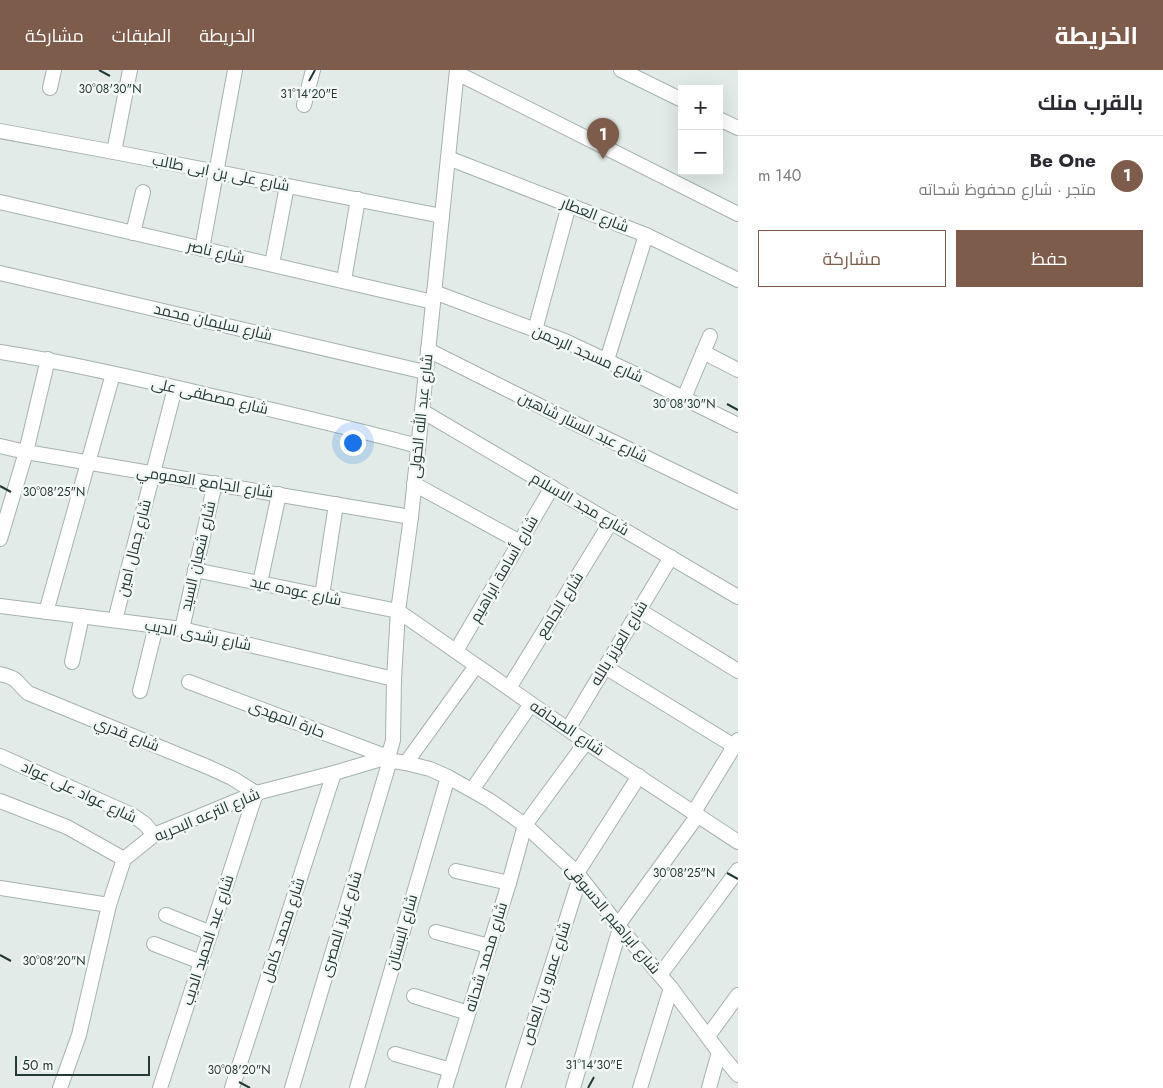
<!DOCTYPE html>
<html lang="ar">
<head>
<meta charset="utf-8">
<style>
	:root { --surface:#fff; --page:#f7f7f7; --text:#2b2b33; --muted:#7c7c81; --line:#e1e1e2; --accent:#7e5c4b }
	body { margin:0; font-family:Jost,Cairo,sans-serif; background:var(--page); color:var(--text); direction:rtl }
	.controls { position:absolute; right:15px; top:15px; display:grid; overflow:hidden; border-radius:0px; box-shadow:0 5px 20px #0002 }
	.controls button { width:45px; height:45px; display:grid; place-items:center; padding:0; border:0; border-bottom:1px solid var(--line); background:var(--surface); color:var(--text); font:25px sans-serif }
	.scale { position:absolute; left:15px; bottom:12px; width:135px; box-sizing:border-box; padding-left:5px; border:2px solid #243a37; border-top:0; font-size:14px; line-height:18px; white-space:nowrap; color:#243a37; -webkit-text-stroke:4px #f3f8f6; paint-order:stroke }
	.you { position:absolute; left:352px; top:372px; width:18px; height:18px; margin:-12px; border:4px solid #fff; border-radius:50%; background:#1a73e8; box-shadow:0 0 0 8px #1a73e833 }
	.badge { display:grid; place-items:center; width:32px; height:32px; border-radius:50%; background:var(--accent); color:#fff; font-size:16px; font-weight:700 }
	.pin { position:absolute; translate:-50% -41px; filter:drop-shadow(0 1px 2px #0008) }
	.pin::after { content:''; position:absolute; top:26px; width:18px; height:15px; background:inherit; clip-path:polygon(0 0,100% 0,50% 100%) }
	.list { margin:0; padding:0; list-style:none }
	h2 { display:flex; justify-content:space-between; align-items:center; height:65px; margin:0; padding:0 20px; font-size:21px }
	h2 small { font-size:16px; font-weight:400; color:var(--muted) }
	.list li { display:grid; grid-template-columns:32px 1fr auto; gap:15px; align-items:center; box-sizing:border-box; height:80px; padding:0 20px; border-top:1px solid var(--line) }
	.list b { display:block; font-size:19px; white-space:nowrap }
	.list p { margin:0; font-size:16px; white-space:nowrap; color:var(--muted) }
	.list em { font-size:16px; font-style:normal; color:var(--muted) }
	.actions { display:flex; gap:10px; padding:15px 20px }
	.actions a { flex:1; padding:11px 0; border:1px solid var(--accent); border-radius:0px; text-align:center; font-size:18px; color:var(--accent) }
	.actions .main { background:var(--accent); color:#fff }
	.map { position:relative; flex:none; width:738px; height:1018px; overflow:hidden; direction:ltr }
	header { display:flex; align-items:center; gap:30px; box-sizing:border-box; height:70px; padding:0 25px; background:var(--accent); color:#fff }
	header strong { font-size:24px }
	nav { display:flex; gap:28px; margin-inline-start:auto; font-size:18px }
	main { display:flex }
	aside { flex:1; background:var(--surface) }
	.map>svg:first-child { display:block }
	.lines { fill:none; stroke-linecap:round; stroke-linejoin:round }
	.minor-casing { stroke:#a5b2af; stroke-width:16 }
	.minor { stroke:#fff; stroke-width:14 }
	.ticks { fill:none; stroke:#243a37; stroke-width:2 }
	.labels { text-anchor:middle; stroke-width:5; stroke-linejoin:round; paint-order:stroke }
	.street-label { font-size:15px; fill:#243a37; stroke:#f3f8f6 }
	.ticks-label { font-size:12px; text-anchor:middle; fill:#243a37; stroke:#f3f8f6; stroke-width:5; stroke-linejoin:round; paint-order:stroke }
</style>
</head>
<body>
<header>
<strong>الخريطة</strong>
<nav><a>الخريطة</a><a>الطبقات</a><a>مشاركة</a></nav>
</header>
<main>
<aside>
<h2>بالقرب منك<small></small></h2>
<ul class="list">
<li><span class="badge">1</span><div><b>Be One</b><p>متجر · شارع محفوظ شحاته</p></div><em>140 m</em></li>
</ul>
<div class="actions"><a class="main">حفظ</a><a>مشاركة</a></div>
</aside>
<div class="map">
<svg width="738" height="1018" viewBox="0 0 738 1018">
	<rect width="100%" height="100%" fill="#e2ebe8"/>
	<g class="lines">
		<g class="minor-casing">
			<g id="minor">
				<path d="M621,0L682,30"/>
				<path d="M457,3L738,144"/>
				<path d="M50,18L54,0"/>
				<path d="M304,35L313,0"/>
				<path d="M719,49L738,58"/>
				<path d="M0,61L114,82L442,146"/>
				<path d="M114,82L130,0"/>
				<path d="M448,88L646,165L738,210"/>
				<path d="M0,132L433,232"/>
				<path d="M133,163L143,122"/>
				<path d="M202,179L235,0"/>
				<path d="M272,194L287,116"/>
				<path d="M0,203L425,302"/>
				<path d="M344,210L358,129"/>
				<path d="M434,222L565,271L633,303L738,355"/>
				<path d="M535,260L569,135"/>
				<path d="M428,280L564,348L738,432"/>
				<path d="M0,282C70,293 139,309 208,325C278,341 348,357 418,376"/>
				<path d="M703,282L738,300"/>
				<path d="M607,290L646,165"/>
				<path d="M684,328L710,266"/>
				<path d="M422,341L738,527"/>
				<path d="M0,376L26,382L411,447"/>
				<path d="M414,414L520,472"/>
				<path d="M0,469L26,382L48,289"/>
				<path d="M195,500L398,541L586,672L738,772"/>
				<path d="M260,513L279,424"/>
				<path d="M322,526L336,434"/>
				<path d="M0,536L182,559L394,609"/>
				<path d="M639,540L738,601"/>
				<path d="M46,542L113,304"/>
				<path d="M115,550L175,318"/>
				<path d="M182,559L215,413"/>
				<path d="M456,581L552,417"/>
				<path d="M72,592L82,546"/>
				<path d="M605,597L734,676"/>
				<path d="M0,604C18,608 15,611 28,623L208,697L232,708L256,723L160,1018"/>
				<path d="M189,612L385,686"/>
				<path d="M509,618L611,452"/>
				<path d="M140,621L156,556"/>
				<path d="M568,659L671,487"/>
				<path d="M0,686L132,745L145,754L154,765"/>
				<path d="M381,689L406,693L430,699L448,707L489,730L525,755L577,803L620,858L671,918L719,982L738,1005"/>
				<path d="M406,693L476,596"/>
				<path d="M472,720L531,634"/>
				<path d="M0,731L67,757L124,789"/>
				<path d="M694,742L738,670"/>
				<path d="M456,801L509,813"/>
				<path d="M577,803L639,706"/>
				<path d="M0,818L109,835"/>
				<path d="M166,845L211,863"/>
				<path d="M618,855L698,745"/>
				<path d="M436,862L489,876"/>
				<path d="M154,874L201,892"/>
				<path d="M660,905L738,800"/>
				<path d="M414,926L468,943"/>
				<path d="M708,966L738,925"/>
				<path d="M395,984L451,1000"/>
				<path d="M60,1018L79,965L109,835L124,789L154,765L256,723L334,703L381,689L390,681L393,670L394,609L398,541L411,447L457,0"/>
				<path d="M232,1018L334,703"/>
				<path d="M292,1018L390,690"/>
				<path d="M357,1018L448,707"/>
				<path d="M445,1018L509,813L525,755L586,672"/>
				<path d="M513,1018L580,807"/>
				<path d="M573,1018L620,858"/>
				<path d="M640,1018L671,918"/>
				<path d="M709,1018L719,982"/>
			</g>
		</g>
		<use href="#minor" class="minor"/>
	</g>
	<path class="ticks" d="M99,0L110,6M309,11L315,0M727,334L738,340M0,416L11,422M727,803L738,809M0,885L11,891M239,1012L250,1018M588,1018L594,1007"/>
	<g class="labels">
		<g class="street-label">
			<text transform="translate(221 103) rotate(11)" y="5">شارع على بن ابى طالب</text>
			<text transform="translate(595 145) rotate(21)" y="5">شارع العطار</text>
			<text transform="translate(216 182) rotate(13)" y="5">شارع ناصر</text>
			<text transform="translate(213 252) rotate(13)" y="5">شارع سليمان محمد</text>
			<text transform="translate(588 284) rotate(24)" y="5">شارع مسجد الرحمن</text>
			<text transform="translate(210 326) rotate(13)" y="5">شارع مصطفى على</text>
			<text transform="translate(421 346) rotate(-84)" y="5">شارع عبد الله الخولى</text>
			<text transform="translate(583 357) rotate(26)" y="5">شارع عبد الستار شاهين</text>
			<text transform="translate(205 412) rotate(9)" y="5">شارع الجامع العمومي</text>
			<text transform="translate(580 434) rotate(30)" y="5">شارع مجد الاسلام</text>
			<text transform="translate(134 478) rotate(-76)" y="5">شارع جمال امين</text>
			<text transform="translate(198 486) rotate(-77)" y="5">شارع شعبان السيد</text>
			<text transform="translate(504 499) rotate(-60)" y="5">شارع أسامة ابراهيم</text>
			<text transform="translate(296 521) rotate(12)" y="5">شارع عوده عيد</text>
			<text transform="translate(560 535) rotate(-58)" y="5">شارع الجامع</text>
			<text transform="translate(198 565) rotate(11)" y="5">شارع رشدى الديب</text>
			<text transform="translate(619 573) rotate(-59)" y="5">شارع العزيز بالله</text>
			<text transform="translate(287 649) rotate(21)" y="5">حارة المهدى</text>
			<text transform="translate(567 658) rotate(34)" y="5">شارع الصحافه</text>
			<text transform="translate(127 664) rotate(22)" y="5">شارع قدري</text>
			<text transform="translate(79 722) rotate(25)" y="5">شارع عواد على عواد</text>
			<text transform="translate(207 745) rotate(-23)" y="5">شارع الترعه البحريه</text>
			<text transform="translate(613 849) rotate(50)" y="5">شارع ابراهيم الدسوقى</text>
			<text transform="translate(341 854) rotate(-73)" y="5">شارع عزيز المصرى</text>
			<text transform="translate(283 860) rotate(-72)" y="5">شارع محمد كامل</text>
			<text transform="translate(402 862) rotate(-74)" y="5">شارع البستان</text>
			<text transform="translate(208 870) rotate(-72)" y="5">شارع عبد الحميد الديب</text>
			<text transform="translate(486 887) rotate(-73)" y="5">شارع محمد شحاته</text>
			<text transform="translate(546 913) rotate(-72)" y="5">شارع عمرو بن العاص</text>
		</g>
	</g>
	<g class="ticks-label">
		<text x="110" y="23">30°08'30"N</text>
		<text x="309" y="28">31°14'20"E</text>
		<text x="684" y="338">30°08'30"N</text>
		<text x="54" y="426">30°08'25"N</text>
		<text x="684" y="807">30°08'25"N</text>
		<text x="54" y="895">30°08'20"N</text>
		<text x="594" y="999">31°14'30"E</text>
		<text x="239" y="1004">30°08'20"N</text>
	</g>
</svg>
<div class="controls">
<button>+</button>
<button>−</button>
</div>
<div class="scale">50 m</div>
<div class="you"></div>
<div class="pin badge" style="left:603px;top:89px">1</div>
</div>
</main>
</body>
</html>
